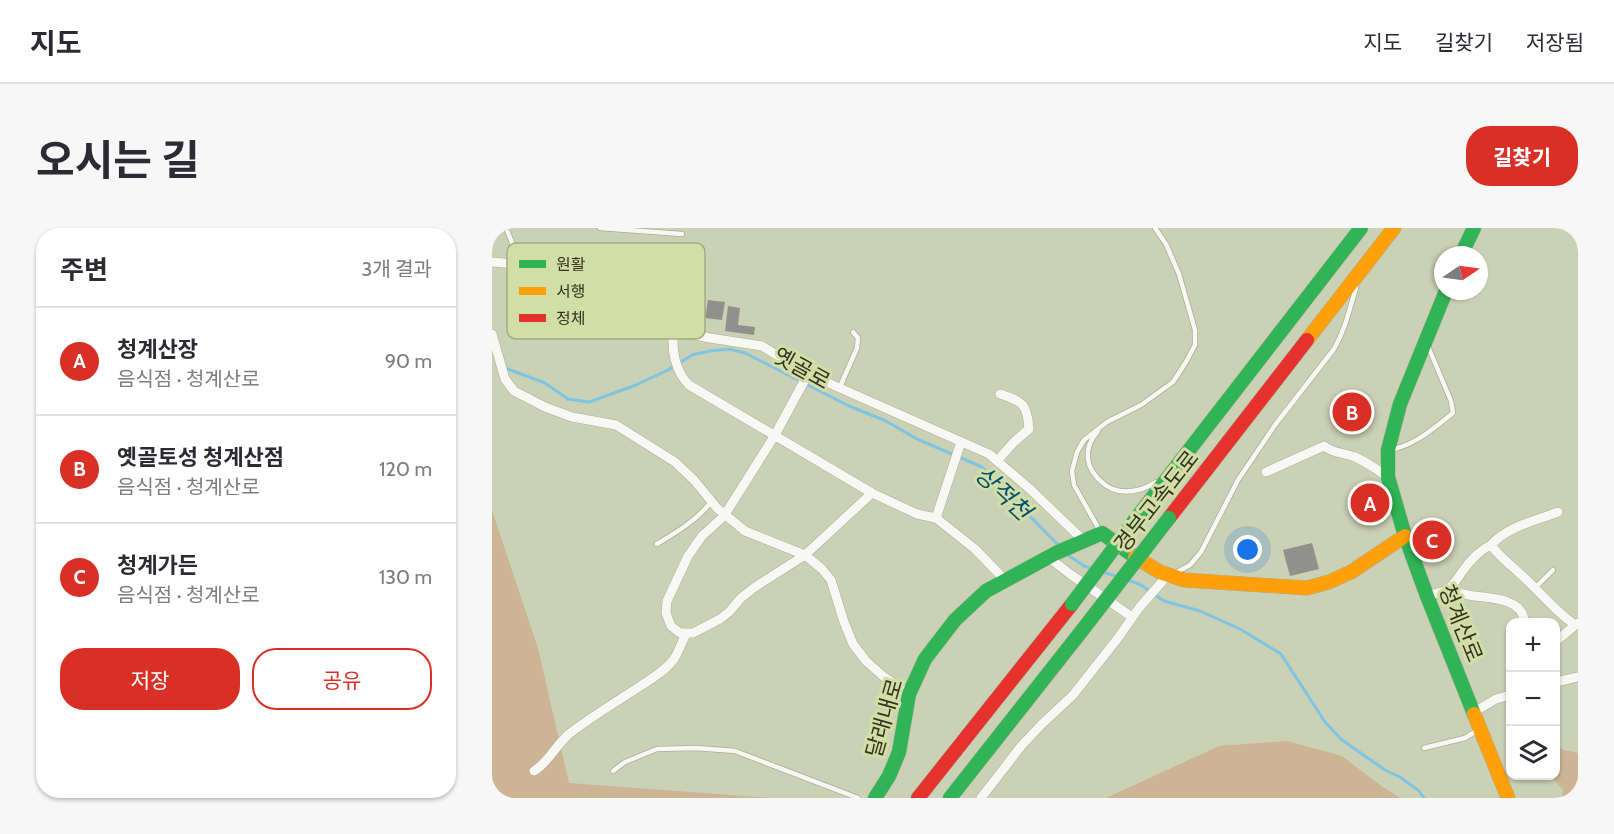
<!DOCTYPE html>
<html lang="ko">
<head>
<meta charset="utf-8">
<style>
	:root { --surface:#fff; --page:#f7f7f7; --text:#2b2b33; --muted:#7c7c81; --line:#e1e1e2; --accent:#d93025 }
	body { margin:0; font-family:Cabin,"Noto Sans KR",sans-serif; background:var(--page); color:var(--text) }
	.controls { position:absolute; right:18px; bottom:18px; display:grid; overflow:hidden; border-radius:12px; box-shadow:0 2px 4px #0004 }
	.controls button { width:54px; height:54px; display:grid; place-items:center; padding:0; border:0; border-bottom:2px solid var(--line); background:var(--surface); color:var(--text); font:30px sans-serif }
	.compass { position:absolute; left:942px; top:18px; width:54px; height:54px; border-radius:50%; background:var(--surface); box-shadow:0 2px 4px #0004; rotate:77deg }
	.you { position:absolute; left:756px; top:322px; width:21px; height:21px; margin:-15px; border:4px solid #fff; border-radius:50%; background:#1a73e8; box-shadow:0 0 0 9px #1a73e833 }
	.badge { display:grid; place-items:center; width:39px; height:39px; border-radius:50%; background:var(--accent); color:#fff; font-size:20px; font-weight:700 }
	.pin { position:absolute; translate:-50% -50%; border:3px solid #fff; box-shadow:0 2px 6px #0006 }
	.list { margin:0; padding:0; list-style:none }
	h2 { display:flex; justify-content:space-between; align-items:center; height:78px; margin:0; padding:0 24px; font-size:26px }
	h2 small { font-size:20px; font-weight:400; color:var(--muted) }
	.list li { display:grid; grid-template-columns:39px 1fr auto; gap:18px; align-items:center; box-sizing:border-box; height:108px; padding:0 24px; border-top:2px solid var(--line) }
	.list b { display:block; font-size:22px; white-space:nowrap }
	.list p { margin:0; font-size:20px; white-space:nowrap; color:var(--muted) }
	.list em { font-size:20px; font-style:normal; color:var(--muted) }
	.actions { display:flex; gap:12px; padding:18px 24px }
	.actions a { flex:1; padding:14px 0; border:2px solid var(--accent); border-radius:24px; text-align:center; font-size:21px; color:var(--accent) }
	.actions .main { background:var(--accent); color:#fff }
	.icon { flex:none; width:33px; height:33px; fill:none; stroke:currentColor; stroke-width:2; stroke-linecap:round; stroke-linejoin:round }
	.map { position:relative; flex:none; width:1086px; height:570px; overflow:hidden; border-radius:24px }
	header { display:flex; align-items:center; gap:36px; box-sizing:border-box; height:84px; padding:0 30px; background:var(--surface); border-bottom:2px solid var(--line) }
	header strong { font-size:28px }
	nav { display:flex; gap:33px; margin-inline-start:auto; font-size:21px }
	.intro { display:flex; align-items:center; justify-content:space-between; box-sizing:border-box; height:144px; padding:0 36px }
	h1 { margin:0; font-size:42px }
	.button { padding:15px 27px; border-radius:24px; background:var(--accent); color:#fff; font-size:21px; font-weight:700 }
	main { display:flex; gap:36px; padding:0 36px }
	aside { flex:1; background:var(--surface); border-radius:24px; box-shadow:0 2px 4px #0004 }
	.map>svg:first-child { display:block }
	.green { fill:#ccb495 }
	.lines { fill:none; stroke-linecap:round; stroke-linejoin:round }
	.stream { stroke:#7fc4e2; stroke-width:3 }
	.building { fill:#90908c }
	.lane-casing { stroke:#a9ad96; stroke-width:6 }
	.street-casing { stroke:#a9ad96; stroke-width:10 }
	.fast-casing { stroke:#a9ad96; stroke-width:15 }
	.slow-casing { stroke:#a9ad96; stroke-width:15 }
	.jam-casing { stroke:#a9ad96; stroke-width:15 }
	.lane { stroke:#f7f8f4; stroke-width:4.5 }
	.street { stroke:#f7f8f4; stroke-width:9 }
	.fast { stroke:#30b455; stroke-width:14 }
	.slow { stroke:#ff9f0a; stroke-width:14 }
	.jam { stroke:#e5322d; stroke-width:14 }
	.fast-bridge-casing { stroke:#a9ad96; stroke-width:15; stroke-linecap:butt }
	.fast-bridge { stroke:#30b455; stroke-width:14 }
	.labels { text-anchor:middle; stroke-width:6; stroke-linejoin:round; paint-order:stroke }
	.street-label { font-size:22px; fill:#323621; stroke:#d3dea7 }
	.water-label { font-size:24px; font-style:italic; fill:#005074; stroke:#d3dea7 }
	.key { fill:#d3dea7; stroke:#a3ac7f; stroke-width:1.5 }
	.key-label { font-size:16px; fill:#323621 }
</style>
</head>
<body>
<header>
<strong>지도</strong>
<nav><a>지도</a><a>길찾기</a><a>저장됨</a></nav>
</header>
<div class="intro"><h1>오시는 길</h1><a class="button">길찾기</a></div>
<main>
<aside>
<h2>주변<small>3개 결과</small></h2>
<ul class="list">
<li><span class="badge">A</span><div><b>청계산장</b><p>음식점 · 청계산로</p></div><em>90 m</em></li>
<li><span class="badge">B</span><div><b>옛골토성 청계산점</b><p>음식점 · 청계산로</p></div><em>120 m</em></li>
<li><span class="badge">C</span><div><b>청계가든</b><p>음식점 · 청계산로</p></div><em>130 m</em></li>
</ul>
<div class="actions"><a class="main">저장</a><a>공유</a></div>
</aside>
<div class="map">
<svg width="1086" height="570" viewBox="0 0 1086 570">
	<rect width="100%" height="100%" fill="#cbd1b4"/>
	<g class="green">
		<path d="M0,282L46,420L77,555L280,570H0Z"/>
		<path d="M795,513L850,528L888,557L908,570H614L727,518Z"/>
		<path d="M1064,518L1072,522L1086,525V570H1070L1071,562L1059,548H1064Z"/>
	</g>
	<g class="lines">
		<g class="stream">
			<path d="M13,140L53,155L76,171L97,174L144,157L176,142L200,127L218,123L237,121L253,125L357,178L394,193L425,211L490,239L569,320"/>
			<path d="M573,325L592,338L601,341"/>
			<path d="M610,344L624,348"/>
			<path d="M636,352L649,357L672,373L708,383L748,401L789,426L833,494L850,512L893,542L908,549L927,563L932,570"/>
		</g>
	</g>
	<g class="building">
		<path d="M216,72L233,74L230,92L213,90Z"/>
		<path d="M236,78L248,80L246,97L263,99L262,107L233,103Z"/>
		<path d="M820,315L827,341L798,348L791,322Z"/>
	</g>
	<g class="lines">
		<g class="lane-casing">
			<g id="lane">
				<path d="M14,0L29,36"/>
				<path d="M108,0L190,6"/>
				<path d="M347,161L365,120L366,110L361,104"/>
				<path d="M606,203C590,221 593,241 612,256C617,260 622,262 628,263C642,265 653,261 664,254"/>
				<path d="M898,222C923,217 941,201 961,185L959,173L935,116"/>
				<path d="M608,303L582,257L580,243L585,224L592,212L615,194L649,177L681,154L694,134L703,117V102L687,46L674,16L663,0"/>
				<path d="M165,316C185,304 205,292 219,274"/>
				<path d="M683,345L698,337L709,324L746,252L783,197L842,121C854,100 857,82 864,60"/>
				<path d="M1043,360L1061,342"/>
				<path d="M932,520L973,510L986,502"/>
				<path d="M121,543L133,534L165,521L204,520L243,523L366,570"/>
			</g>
		</g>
		<g class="street-casing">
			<g id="street">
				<path d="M0,34L47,38L77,61L111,81L137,93L218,110L270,118L316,146L497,226L539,262L591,312"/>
				<path d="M182,103C179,121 183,143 197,157L380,265L425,286L444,290L483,321L513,352"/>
				<path d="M0,106L13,151L22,163L53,179L80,189L124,197L183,234L202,252L225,280L253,303L313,327L330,341L339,352L352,394L361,416L374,433L392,449L417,466"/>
				<path d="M316,146L283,207L232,288L210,308L196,328L175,373L174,385L179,398L188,405H201L228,391L237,384L249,370L263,359L313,327L380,265"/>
				<path d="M505,233L522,214L537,201C535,175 531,174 508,166"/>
				<path d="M774,244L832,218C842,226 851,224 863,229C875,234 885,242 896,249"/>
				<path d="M444,290L469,214"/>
				<path d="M999,317C1016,298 1043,293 1066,284"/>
				<path d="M556,329L578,346L640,389"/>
				<path d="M954,362C963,364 973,367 982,368C999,370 1032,371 1032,394"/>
				<path d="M935,368C941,366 948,365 954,362C962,358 965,351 970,344C977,334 988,322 999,317C1008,329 1015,334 1026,344C1046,361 1061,382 1083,397"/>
				<path d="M1064,413L1086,395"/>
				<path d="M1064,454L1086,449"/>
				<path d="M982,484L1004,471L1018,467"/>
				<path d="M42,543C57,534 64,517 77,506C100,488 126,473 150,457C161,450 174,442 182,431C187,423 190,414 194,406"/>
				<path d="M489,570L530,517L551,495L581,467L626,410L647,380L675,348"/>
			</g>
		</g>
		<g class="fast-casing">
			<g id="fast">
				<path d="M969,27L982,0"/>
				<path d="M954,63L908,176L896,222V249L913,308L935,368L982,486"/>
				<path d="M646,288L869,0"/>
				<path d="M383,570L397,548L407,524L417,466L433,431L463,392L494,363L564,325L610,305L643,329"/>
				<path d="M458,570L592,400"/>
			</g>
		</g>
		<g class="slow-casing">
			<g id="slow">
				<path d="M815,112L902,0"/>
				<path d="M643,329L668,344L692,352L815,360L837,354L859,344L913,308"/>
				<path d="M982,486L1016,570"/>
			</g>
		</g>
		<g class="jam-casing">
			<g id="jam">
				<path d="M677,290L815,112"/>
				<path d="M426,570L580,376"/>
			</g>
		</g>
		<use href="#lane" class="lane"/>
		<use href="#street" class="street"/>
		<use href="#fast" class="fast"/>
		<use href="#slow" class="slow"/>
		<use href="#jam" class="jam"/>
		<g class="fast-bridge-casing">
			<g id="fast-bridge">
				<path d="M580,376L646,288"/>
				<path d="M592,400L677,290"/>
			</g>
		</g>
		<use href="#fast-bridge" class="fast-bridge"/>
	</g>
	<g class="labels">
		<g class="street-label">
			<text transform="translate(310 140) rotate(29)" y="8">옛골로</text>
			<text transform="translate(664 273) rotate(-52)" y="8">경부고속도로</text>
			<text transform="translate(969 395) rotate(68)" y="8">청계산로</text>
			<text transform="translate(392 490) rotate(-74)" y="8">달래내로</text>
		</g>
		<g class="water-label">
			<text transform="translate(511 265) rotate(43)" y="8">상적천</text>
		</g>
	</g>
	<rect x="15" y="15" width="198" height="96" rx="9" class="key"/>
	<rect x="27" y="32" width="27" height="8" fill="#30b455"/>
	<rect x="27" y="59" width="27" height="8" fill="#ff9f0a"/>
	<rect x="27" y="86" width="27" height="8" fill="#e5322d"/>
	<g class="key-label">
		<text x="64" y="42">원활</text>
		<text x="64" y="69">서행</text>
		<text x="64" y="96">정체</text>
	</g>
</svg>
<div class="controls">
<button>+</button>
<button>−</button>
<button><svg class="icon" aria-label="layers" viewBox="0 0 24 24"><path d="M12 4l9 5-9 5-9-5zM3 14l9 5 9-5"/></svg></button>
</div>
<svg class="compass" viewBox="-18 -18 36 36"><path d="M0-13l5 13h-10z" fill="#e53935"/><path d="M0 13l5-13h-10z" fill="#7c7c81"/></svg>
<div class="you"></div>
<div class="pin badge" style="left:878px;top:275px">A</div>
<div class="pin badge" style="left:860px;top:184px">B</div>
<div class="pin badge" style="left:940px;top:312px">C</div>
</div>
</main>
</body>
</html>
